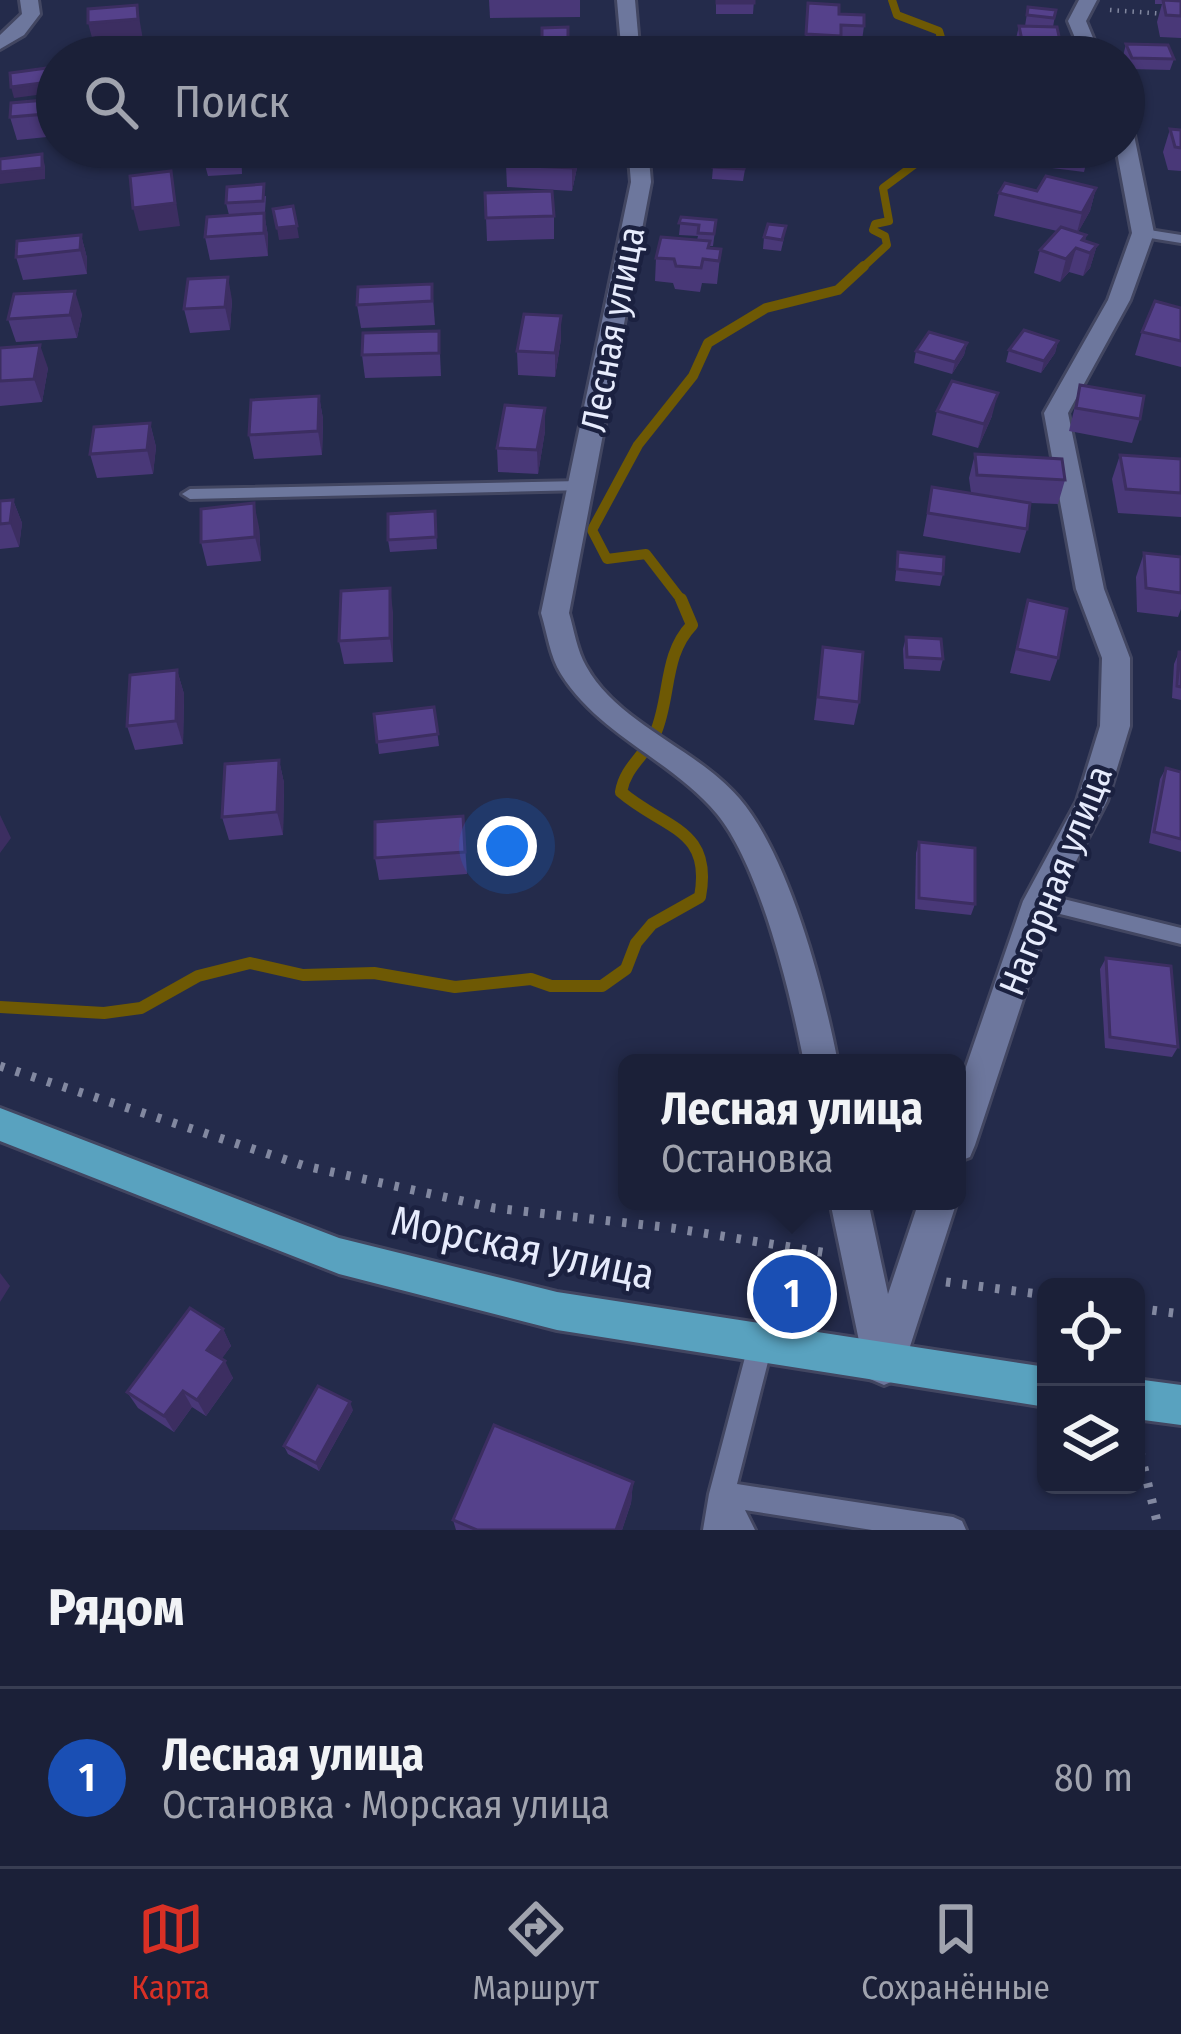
<!DOCTYPE html>
<html lang="ru">
<head>
<meta charset="utf-8">
<style>
	:root { --surface:#1b2038; --page:#242840; --text:#f1f3f6; --muted:#a0a3ae; --line:#393e53; --accent:#d93025 }
	body { margin:0; font-family:"Fira Sans Condensed",sans-serif; background:var(--page); color:var(--text) }
	.controls { position:absolute; right:36px; bottom:36px; display:grid; overflow:hidden; border-radius:18px; box-shadow:0 3px 9px #0004 }
	.controls button { width:108px; height:108px; display:grid; place-items:center; padding:0; border:0; border-bottom:3px solid var(--line); background:var(--surface); color:var(--text); font:60px sans-serif }
	.you { position:absolute; left:507px; top:846px; width:42px; height:42px; margin:-30px; border:9px solid #fff; border-radius:50%; background:#1a73e8; box-shadow:0 0 0 18px #1a73e833 }
	.badge { display:grid; place-items:center; width:78px; height:78px; border-radius:50%; background:var(--accent); color:#fff; font-size:39px; font-weight:700 }
	.pin { position:absolute; translate:-50% -50%; border:6px solid #fff; box-shadow:0 3px 12px #0006 }
	.popup { position:absolute; left:618px; top:1054px; width:348px; height:156px; box-sizing:border-box; display:grid; place-content:center; border-radius:18px; background:var(--surface); filter:drop-shadow(0 3px 9px #0005); font-size:39px; white-space:nowrap; color:var(--muted) }
	.popup b { font-size:45px; color:var(--text) }
	.popup::after { content:''; position:absolute; left:50%; top:100%; margin-left:-24px; border:24px solid transparent; border-top-color:var(--surface) }
	.list { margin:0; padding:0; list-style:none }
	h2 { display:flex; justify-content:space-between; align-items:center; height:156px; margin:0; padding:0 48px; font-size:51px }
	h2 small { font-size:39px; font-weight:400; color:var(--muted) }
	.list li { display:grid; grid-template-columns:78px 1fr auto; gap:36px; align-items:center; box-sizing:border-box; height:180px; padding:0 48px; border-top:3px solid var(--line) }
	.list b { display:block; font-size:45px; white-space:nowrap }
	.list p { margin:0; font-size:39px; white-space:nowrap; color:var(--muted) }
	.list em { font-size:39px; font-style:normal; color:var(--muted) }
	.icon { flex:none; width:66px; height:66px; fill:none; stroke:currentColor; stroke-width:2; stroke-linecap:round; stroke-linejoin:round }
	.map { position:relative; flex:none; width:1181px; height:1530px; overflow:hidden }
	.search { position:absolute; background:var(--surface); box-shadow:0 3px 9px #0004; left:36px; right:36px; top:36px; height:132px; display:flex; align-items:center; gap:30px; box-sizing:border-box; padding:0 42px; border-radius:66px; color:var(--muted); font-size:45px }
	.sheet { height:336px; background:var(--surface) }
	nav { display:flex; justify-content:space-around; align-items:center; box-sizing:border-box; height:168px; border-top:3px solid var(--line); background:var(--surface); font-size:33px; color:var(--muted) }
	nav a { display:grid; justify-items:center; gap:6px }
	nav .on { color:var(--accent) }
	.map>svg:first-child { display:block }
	.lines { fill:none; stroke-linecap:round; stroke-linejoin:round }
	.stream-far2 { stroke:#6e5904; stroke-width:8 }
	.stream-far1 { stroke:#6e5904; stroke-width:10 }
	.stream { stroke:#6e5904; stroke-width:12 }
	.service-casing { stroke:#424661; stroke-width:6 }
	.minor-casing { stroke:#424661; stroke-width:6 }
	.primary-casing { stroke:#424661; stroke-width:6 }
	.path-far1 { stroke:#8288a0; stroke-width:4.5; stroke-dasharray:1.5 6; stroke-linecap:butt }
	.path { stroke:#8288a0; stroke-width:9; stroke-dasharray:4.5 12; stroke-linecap:butt }
	.service { fill:#6d779d; fill-rule:evenodd }
	.minor { fill:#6d779d; fill-rule:evenodd }
	.primary { fill:#59a2bf; fill-rule:evenodd }
	.wall { fill:#493878 }
	.shaded-wall { fill:#3c2e61 }
	.building { fill:#55418b; stroke:#3c2e61; stroke-width:3 }
	.labels { text-anchor:middle; stroke-width:9; stroke-linejoin:round; paint-order:stroke }
	.street-label { font-size:36px; fill:#e6ebfc; stroke:#1b2140 }
	.near-street-label { font-size:42px; fill:#e6ebfc; stroke:#1b2140 }
</style>
</head>
<body>
<div class="map">
<svg width="1181" height="1530" viewBox="0 0 1181 1530">
	<rect width="100%" height="100%" fill="#242b4b"/>
	<g class="lines">
		<g class="stream-far2">
			<path d="M892,0L897,15L939,31L947,57"/>
			<path d="M861,269L887,245L885,236L873,230L875,224L889,221L883,188L918,162L924,147"/>
		</g>
		<path class="stream-far1" d="M683,602L646,554L607,559L592,530L638,445L693,376L708,343L766,308L838,290L864,266"/>
		<path class="stream" d="M0,1007L104,1013L141,1008L198,976L250,963L303,975L374,973L455,987L531,979L551,986H602L626,969L636,943L652,924L700,897C713,828 664,829 621,792C625,767 645,756 655,734C671,698 663,655 692,625L681,599"/>
		<g class="service-casing">
			<g id="service">
				<path d="M1143,229L1181,235V243L1138,236V230Z"/>
				<path d="M581,481L586,482V490L190,499L182,494L190,489Z"/>
				<path d="M1039,893L1181,928V944L1032,907L1029,901L1032,895Z"/>
				<path d="M761,1330L769,1334L773,1342L737,1484L953,1517L962,1521L966,1530H872L745,1510L755,1530H703L709,1494L749,1342L753,1334Z"/>
			</g>
		</g>
		<g class="minor-casing">
			<g id="minor">
				<path d="M20,0H38L40,14L24,35L0,49V35L22,14Z"/>
				<path d="M617,0H635L640,57H622Z"/>
				<path d="M1079,0H1097L1086,21L1101,57H1083L1068,21Z"/>
				<path d="M1124,129L1134,135L1154,233L1130,300L1068,413L1104,589L1130,658V726L1107,801L1055,902L975,1145L970,1157L957,1162V1093L1023,901L1077,801L1100,726L1102,658L1076,589L1044,413L1108,300L1132,233L1116,147H1124Z"/>
				<path d="M628,147H648L651,182L569,613C574,630 577,651 586,666C618,724 696,748 739,798C789,856 823,986 838,1063H804C791,995 760,866 717,814C672,760 599,735 561,674C550,657 547,632 541,613L631,182Z"/>
				<path d="M830,1201H868L888,1294L919,1201H957L904,1365L898,1379L884,1385L870,1379L864,1365Z"/>
			</g>
		</g>
		<g class="primary-casing">
			<g id="primary">
				<path d="M0,1108L339,1238L557,1292L1046,1367V1407L557,1330L339,1274L0,1141Z"/>
				<path d="M1136,1379L1181,1385V1425L1136,1419Z"/>
			</g>
		</g>
		<path class="path-far1" d="M1110,10L1181,15"/>
		<g class="path">
			<path d="M0,1066L305,1166L494,1208L672,1228L827,1253"/>
			<path d="M946,1282L1046,1295"/>
			<path d="M1136,1308L1181,1314"/>
			<path d="M1136,1435L1159,1530"/>
		</g>
		<use href="#service" class="service"/>
		<use href="#minor" class="minor"/>
		<use href="#primary" class="primary"/>
	</g>
	<g class="wall">
		<path d="M489,0H580V17L490,18Z"/>
		<path d="M716,0H754L753,14H716Z"/>
		<path d="M1155,0H1181V38L1160,37L1157,22L1162,4H1155Z"/>
		<path d="M808,3L839,14L864,26L861,48L839,47L838,57L804,56Z"/>
		<path d="M1028,7L1056,10L1053,27L1061,46L1059,57H1016L1014,47L1019,26H1025Z"/>
		<path d="M1126,44L1174,59L1170,70L1129,69L1123,56Z"/>
		<path d="M57,99V136L17,140L10,117Z"/>
		<path d="M1170,129L1181,130V171L1168,170L1163,152Z"/>
		<path d="M206,147H241L242,174L208,176L205,165Z"/>
		<path d="M511,147H577L578,163L572,191L507,187L506,165Z"/>
		<path d="M1031,147H1090L1084,172L1028,165Z"/>
		<path d="M747,158L743,181L712,179L713,167Z"/>
		<path d="M1096,188L1090,211L1078,232L1086,235L1085,241L1097,245L1090,268L1083,276L1069,272L1060,282L1034,273L1040,250L1057,231L994,216L999,193Z"/>
		<path d="M485,193L554,216V239L487,241Z"/>
		<path d="M266,196L265,212L229,215L226,203Z"/>
		<path d="M264,213L268,236V256L210,260L205,237Z"/>
		<path d="M681,217L715,231L713,246H709V248L721,249L717,284L702,283L700,292L675,289L673,283L655,281L656,258L697,240L698,236L679,235Z"/>
		<path d="M81,235L87,258V274L23,280L16,257Z"/>
		<path d="M764,237L784,238L781,251L763,249Z"/>
		<path d="M432,284L435,325L361,328L357,305Z"/>
		<path d="M232,300L230,330L190,333L184,309Z"/>
		<path d="M1181,308V367L1135,355L1142,332Z"/>
		<path d="M82,314L77,338L16,342L8,319Z"/>
		<path d="M439,331L441,376L365,378L362,355Z"/>
		<path d="M561,339L555,377L518,375L517,351Z"/>
		<path d="M1058,341L1055,353L1041,373L1006,362L1009,350Z"/>
		<path d="M967,343L964,355L952,374L914,363L916,351Z"/>
		<path d="M0,348L48,368L42,402L0,406Z"/>
		<path d="M1080,385L1140,419L1132,443L1069,431Z"/>
		<path d="M319,396L323,419L322,455L254,459L249,435Z"/>
		<path d="M937,411L992,416L978,448L932,435Z"/>
		<path d="M150,423L156,447L153,474L97,478L90,454Z"/>
		<path d="M545,431L538,474L498,472L497,448Z"/>
		<path d="M975,454L1065,480L1058,504L1030,503L1027,529L1020,553L923,536L932,487L971,493L969,478Z"/>
		<path d="M1120,455L1181,459V517L1118,513L1112,479Z"/>
		<path d="M13,500L22,523L19,547L0,549V501Z"/>
		<path d="M435,511L437,549L390,552L388,540Z"/>
		<path d="M259,527L261,561L207,566L201,542Z"/>
		<path d="M898,552L943,574L940,586L895,581Z"/>
		<path d="M1144,553L1181,557V609L1178,617L1137,612L1136,577Z"/>
		<path d="M1028,600L1058,658L1050,681L1010,673Z"/>
		<path d="M393,612V662L344,664L339,641Z"/>
		<path d="M906,637L943,659L940,671L904,669L903,649Z"/>
		<path d="M823,647L859,702L854,725L814,720Z"/>
		<path d="M1179,652H1181V700L1172,698L1174,664Z"/>
		<path d="M177,670L184,694L183,744L135,750L127,726Z"/>
		<path d="M434,707L439,746L379,754L374,714Z"/>
		<path d="M279,760L284,783L283,835L229,840L222,817Z"/>
		<path d="M1166,768L1181,772V852L1149,843L1160,779Z"/>
		<path d="M463,816L467,874L379,880L375,858Z"/>
		<path d="M919,842L975,904L971,915L915,909L916,853Z"/>
		<path d="M1106,958L1178,1047L1172,1057L1105,1048L1100,969Z"/>
		<path d="M223,1329L231,1346L221,1359L233,1378L206,1416L192,1407L174,1432L138,1408L127,1392Z"/>
		<path d="M353,1410L319,1471L288,1454L284,1446Z"/>
		<path d="M633,1482L631,1503L622,1530H456L453,1520Z"/>
	</g>
	<g class="shaded-wall">
		<path d="M137,5L143,40L94,45L88,23Z"/>
		<path d="M47,68L52,93L14,98L11,87Z"/>
		<path d="M576,147L578,163L572,191V168Z"/>
		<path d="M42,154L45,166V179L0,184V172Z"/>
		<path d="M171,171L180,226L139,231L133,208Z"/>
		<path d="M1096,188L1090,211L1076,236L1082,213Z"/>
		<path d="M264,213L268,236V256L264,233Z"/>
		<path d="M297,226L299,238L279,240L277,228Z"/>
		<path d="M81,235L87,258V274L80,250Z"/>
		<path d="M1097,245L1090,268L1083,276L1090,253Z"/>
		<path d="M1076,248L1069,272L1060,282L1066,259Z"/>
		<path d="M228,277L232,300L230,330L225,307Z"/>
		<path d="M75,291L82,314L77,338L70,315Z"/>
		<path d="M561,316V339L555,377V353Z"/>
		<path d="M1058,341L1055,353L1041,373L1044,361Z"/>
		<path d="M967,343L964,355L952,374L955,362Z"/>
		<path d="M40,345L48,368L42,402L34,379Z"/>
		<path d="M998,393L992,416L978,448L984,424Z"/>
		<path d="M319,396L323,419L322,455L318,431Z"/>
		<path d="M545,408V431L538,474L537,450Z"/>
		<path d="M150,423L156,447L153,474L147,450Z"/>
		<path d="M13,500L22,523L19,547L10,523Z"/>
		<path d="M254,503L259,527L261,561L255,537Z"/>
		<path d="M390,588L393,612V662L390,638Z"/>
		<path d="M177,670L184,694L183,744L176,721Z"/>
		<path d="M279,760L284,783L283,835L277,812Z"/>
		<path d="M0,815L11,838L0,853Z"/>
		<path d="M0,1273L10,1286L0,1302Z"/>
		<path d="M223,1329L231,1346L216,1367L207,1350Z"/>
		<path d="M225,1361L233,1378L206,1416L197,1400Z"/>
		<path d="M183,1391L192,1407L174,1432L164,1416Z"/>
		<path d="M350,1402L353,1410L319,1471L316,1463Z"/>
		<path d="M633,1482L631,1503L622,1530H616Z"/>
	</g>
	<g class="building">
		<rect x="717" y="0" width="37" height="3"/>
		<path d="M1163,0L1181,1V16L1166,15Z"/>
		<path d="M808,3L839,5V14L864,15V26L841,25V36L806,34Z"/>
		<path d="M137,5L138,19L88,23V9Z"/>
		<path d="M1028,7L1056,10L1054,18L1027,15Z"/>
		<path d="M1019,26L1057,27L1061,46L1023,45Z"/>
		<path d="M568,27V57H542V28Z"/>
		<path d="M1126,44L1168,45L1174,59L1132,58Z"/>
		<path d="M230,45L231,57H179V49Z"/>
		<path d="M47,68L49,82L11,87L10,73Z"/>
		<path d="M57,99V113L10,117L11,103Z"/>
		<path d="M1170,129L1181,130V148L1175,147Z"/>
		<path d="M206,147H240V162L205,165Z"/>
		<path d="M511,147H576L572,168L506,165Z"/>
		<path d="M717,147H748L744,169L713,167Z"/>
		<path d="M42,154V168L0,172V159Z"/>
		<path d="M171,171L175,203L133,208L130,176Z"/>
		<path d="M1046,176L1096,188L1082,213L999,193L1005,183L1037,191Z"/>
		<path d="M264,184L263,201L226,203L227,187Z"/>
		<path d="M552,191L554,216L486,218L485,193Z"/>
		<path d="M293,206L297,226L277,228L273,209Z"/>
		<path d="M264,213V233L205,237L207,217Z"/>
		<path d="M681,217L716,220L714,234L698,233L699,225L679,223Z"/>
		<path d="M768,224L786,226L782,240L764,237Z"/>
		<path d="M1061,227L1086,235L1082,240L1097,245L1090,253L1076,248L1066,259L1040,250Z"/>
		<path d="M81,235L80,250L16,257L17,241Z"/>
		<path d="M661,237L710,241L708,248L721,249L719,261L703,259L701,268L676,266L674,259L656,258Z"/>
		<path d="M228,277L225,307L184,309L188,279Z"/>
		<path d="M432,284V301L357,305L358,287Z"/>
		<path d="M75,291L70,315L8,319L14,294Z"/>
		<path d="M1155,301L1181,308V341L1142,332Z"/>
		<path d="M524,314L561,316L555,353L517,351Z"/>
		<path d="M1024,330L1058,341L1044,361L1009,350Z"/>
		<path d="M439,331V353L362,355L363,333Z"/>
		<path d="M929,332L967,343L955,362L916,351Z"/>
		<path d="M40,345L34,379L0,381V348Z"/>
		<path d="M952,381L998,393L984,424L937,411Z"/>
		<path d="M1080,385L1144,396L1140,419L1076,408Z"/>
		<path d="M319,396L318,431L249,435L251,400Z"/>
		<path d="M505,405L545,408L537,450L497,448Z"/>
		<path d="M150,423L147,450L90,454L94,427Z"/>
		<path d="M975,454L1062,459L1065,480L977,475Z"/>
		<path d="M1120,455L1181,459V493L1126,489Z"/>
		<path d="M932,487L1030,503L1027,529L928,513Z"/>
		<path d="M13,500L10,523L0,524V501Z"/>
		<path d="M254,503L255,537L201,542V509Z"/>
		<path d="M435,511L436,537L388,540V514Z"/>
		<path d="M898,552L944,557L943,574L897,569Z"/>
		<path d="M1144,553L1181,557V593L1146,588Z"/>
		<path d="M390,588V638L339,641L341,591Z"/>
		<path d="M1028,600L1067,609L1058,658L1017,649Z"/>
		<path d="M906,637L941,639L943,659L907,657Z"/>
		<path d="M823,647L863,652L859,702L818,697Z"/>
		<path d="M1179,652H1181V687L1177,686Z"/>
		<path d="M177,670L176,721L127,726L130,675Z"/>
		<path d="M434,707L438,734L377,742L374,714Z"/>
		<path d="M279,760L277,812L222,817L225,764Z"/>
		<path d="M1166,768L1181,772V839L1154,832Z"/>
		<path d="M463,816L465,852L375,858V822Z"/>
		<path d="M919,842L975,848V904L919,898Z"/>
		<path d="M1106,958L1171,966L1178,1047L1110,1037Z"/>
		<path d="M190,1308L223,1329L207,1350L225,1361L197,1400L183,1391L164,1416L127,1392Z"/>
		<path d="M318,1386L350,1402L316,1463L284,1446Z"/>
		<path d="M494,1425L633,1482L616,1530H477L453,1520Z"/>
	</g>
	<g class="labels">
		<g class="street-label">
			<text transform="translate(612 329) rotate(-79)" y="13">Лесная улица</text>
			<text transform="translate(1055 880) rotate(-68)" y="13">Нагорная улица</text>
		</g>
		<g class="near-street-label">
			<text transform="translate(523 1247) rotate(12)" y="15">Морская улица</text>
		</g>
	</g>
</svg>
<div class="controls">
<button><svg class="icon" aria-label="locate" viewBox="0 0 24 24"><circle cx="12" cy="12" r="6"/><path d="M12 2v4M12 18v4M2 12h4M18 12h4"/></svg></button>
<button><svg class="icon" aria-label="layers" viewBox="0 0 24 24"><path d="M12 4l9 5-9 5-9-5zM3 14l9 5 9-5"/></svg></button>
</div>
<div class="you"></div>
<div class="pin badge" style="left:792px;top:1294px;background:#1a4fb4">1</div>
<div class="popup"><b>Лесная улица</b>Остановка</div>
<div class="search"><svg class="icon" aria-label="search" viewBox="0 0 24 24"><circle cx="10" cy="10" r="6"/><path d="M15 15l6 6"/></svg>Поиск</div>
</div>
<section class="sheet">
<h2>Рядом<small></small></h2>
<ul class="list">
<li><span class="badge" style="background:#1a4fb4">1</span><div><b>Лесная улица</b><p>Остановка · Морская улица</p></div><em>80 m</em></li>
</ul>
</section>
<nav>
<a class="on"><svg class="icon" aria-label="map" viewBox="0 0 24 24"><path d="M3 6l6-2 6 2 6-2v14l-6 2-6-2-6 2zM9 4v14M15 6v14"/></svg>Карта</a>
<a><svg class="icon" aria-label="directions" viewBox="0 0 24 24"><path d="M12 3l9 9-9 9-9-9zM9 14v-3h6M13 9l2 2-2 2"/></svg>Маршрут</a>
<a><svg class="icon" aria-label="saved" viewBox="0 0 24 24"><path d="M7 4h10v16l-5-4-5 4z"/></svg>Сохранённые</a>
</nav>
</body>
</html>
